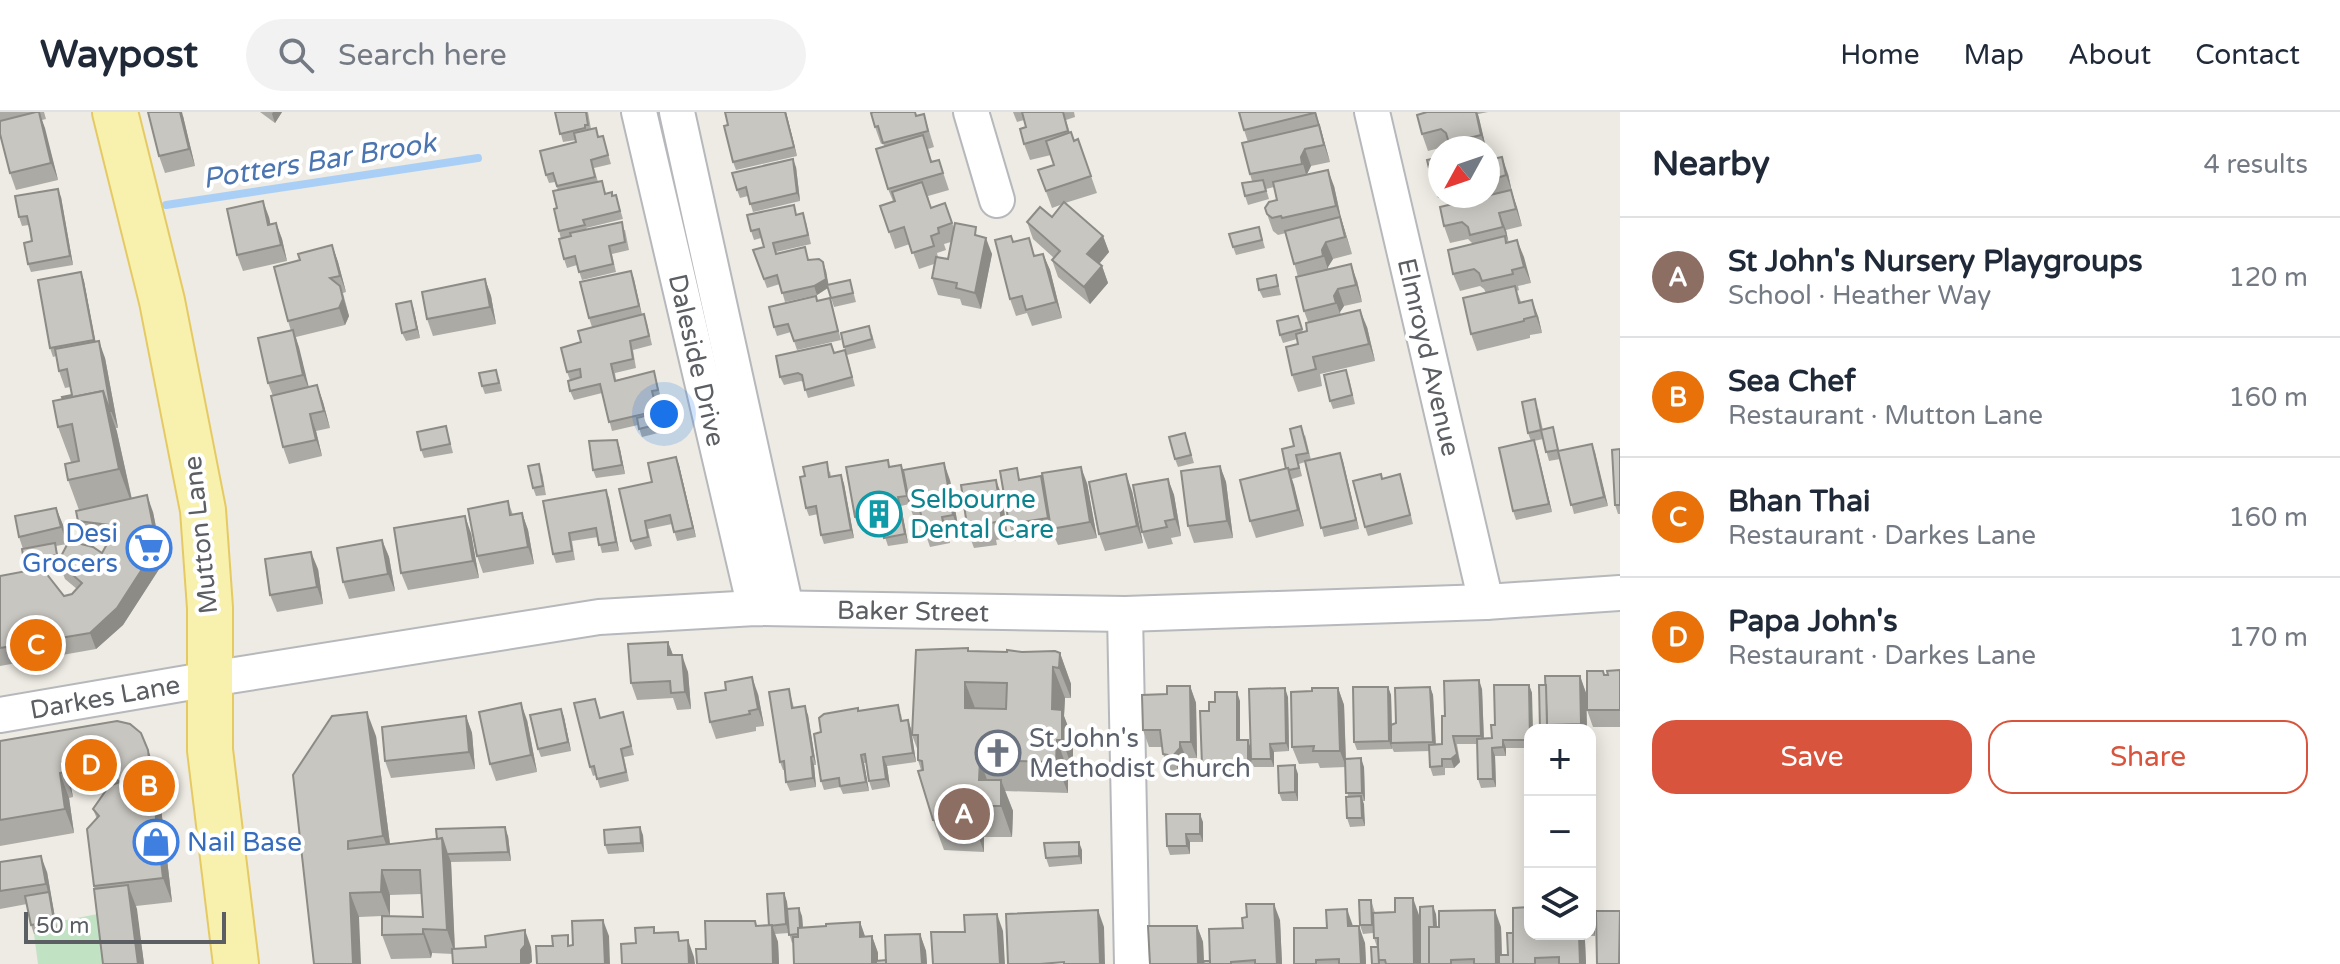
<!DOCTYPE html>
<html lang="en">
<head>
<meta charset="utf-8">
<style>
	:root { --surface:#fff; --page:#f2f2f3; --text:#1f2937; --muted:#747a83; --line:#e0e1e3; --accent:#d9543c }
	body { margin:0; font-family:"Varela Round",sans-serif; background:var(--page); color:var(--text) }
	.controls { position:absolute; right:24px; bottom:24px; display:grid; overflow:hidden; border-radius:16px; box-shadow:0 4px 20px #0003 }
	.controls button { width:72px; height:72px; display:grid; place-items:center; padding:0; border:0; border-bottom:2px solid var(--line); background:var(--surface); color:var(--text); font:40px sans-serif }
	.compass { position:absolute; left:1428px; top:24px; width:72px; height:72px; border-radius:50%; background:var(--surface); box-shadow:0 4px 20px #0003; rotate:230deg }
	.scale { position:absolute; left:24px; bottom:20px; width:202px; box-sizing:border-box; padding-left:8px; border:4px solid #5b5e62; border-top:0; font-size:22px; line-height:28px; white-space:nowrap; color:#5b5e62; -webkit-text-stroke:6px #fff; paint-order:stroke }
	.you { position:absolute; left:664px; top:302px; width:28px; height:28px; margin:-20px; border:6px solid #fff; border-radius:50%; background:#1a73e8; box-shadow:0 0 0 12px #1a73e833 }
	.badge { display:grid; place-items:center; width:52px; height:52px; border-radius:50%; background:var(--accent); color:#fff; font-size:26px; font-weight:700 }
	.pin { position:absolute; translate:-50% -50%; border:4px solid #fff; box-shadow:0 2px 8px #0006 }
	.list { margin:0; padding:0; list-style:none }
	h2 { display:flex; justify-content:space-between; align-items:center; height:104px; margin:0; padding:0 32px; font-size:34px }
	h2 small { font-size:26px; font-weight:400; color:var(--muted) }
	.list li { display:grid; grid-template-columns:52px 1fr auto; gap:24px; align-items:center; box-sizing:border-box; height:120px; padding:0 32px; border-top:2px solid var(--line) }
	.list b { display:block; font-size:30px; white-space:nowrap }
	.list p { margin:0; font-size:26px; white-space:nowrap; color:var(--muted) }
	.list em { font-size:26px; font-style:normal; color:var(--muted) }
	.actions { display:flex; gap:16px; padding:24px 32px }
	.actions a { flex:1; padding:18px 0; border:2px solid var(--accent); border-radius:24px; text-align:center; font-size:28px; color:var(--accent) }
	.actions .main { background:var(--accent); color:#fff }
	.icon { flex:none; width:44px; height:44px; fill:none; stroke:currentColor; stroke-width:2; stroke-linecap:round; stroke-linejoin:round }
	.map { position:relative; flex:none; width:1620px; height:852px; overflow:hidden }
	header { display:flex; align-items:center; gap:48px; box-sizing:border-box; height:112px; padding:0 40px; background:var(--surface); border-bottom:2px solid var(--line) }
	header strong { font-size:38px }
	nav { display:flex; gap:44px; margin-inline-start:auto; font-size:28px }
	.search { width:560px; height:72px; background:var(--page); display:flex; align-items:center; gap:20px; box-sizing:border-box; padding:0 28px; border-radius:44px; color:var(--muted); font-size:30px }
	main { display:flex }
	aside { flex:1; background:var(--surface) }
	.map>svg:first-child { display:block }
	.green { fill:#c2e2c4 }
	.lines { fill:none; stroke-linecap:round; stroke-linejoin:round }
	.stream { stroke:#a9cff7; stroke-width:8 }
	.minor-casing { stroke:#b6b8bc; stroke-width:38 }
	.major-casing { stroke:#e5ca64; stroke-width:48 }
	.minor { stroke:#fff; stroke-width:34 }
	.major { stroke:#f8f1ad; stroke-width:44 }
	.wall { fill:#acaaa5; fill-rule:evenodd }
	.shaded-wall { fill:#8c8b86 }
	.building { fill:#c8c6c0; stroke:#8c8b86; stroke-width:2; fill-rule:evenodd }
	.labels { text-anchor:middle; stroke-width:8; stroke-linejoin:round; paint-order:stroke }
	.street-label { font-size:26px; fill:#5b5e62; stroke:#fff }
	.culture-label { font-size:26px; fill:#0d838f; stroke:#fff; text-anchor:start }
	.shop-label { font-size:26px; fill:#366cbe; stroke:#fff; text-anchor:end }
	.worship-label { font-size:26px; fill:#5b616d; stroke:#fff; text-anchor:start }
	.water-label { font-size:28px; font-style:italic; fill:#4b75b0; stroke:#fff }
</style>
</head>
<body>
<header>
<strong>Waypost</strong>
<div class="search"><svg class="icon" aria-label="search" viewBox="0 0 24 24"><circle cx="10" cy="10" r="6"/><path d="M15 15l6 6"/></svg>Search here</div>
<nav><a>Home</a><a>Map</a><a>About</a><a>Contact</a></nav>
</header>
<main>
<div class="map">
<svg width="1620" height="852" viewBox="0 0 1620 852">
	<rect width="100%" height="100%" fill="#edebe3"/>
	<path class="green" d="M103,801L109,852H38L34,822L57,818L56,810Z"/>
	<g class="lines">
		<path class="stream" d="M166,93L478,46"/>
		<g class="minor-casing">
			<g id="minor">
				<path d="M639,0L755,496"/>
				<path d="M677,0L786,496"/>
				<path d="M971,0L997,88"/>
				<path d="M1372,0L1486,490"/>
				<path d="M1125,502L1132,852"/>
				<path d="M0,603L210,567L599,505L755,496L1125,502L1486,490L1620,481"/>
			</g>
		</g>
		<g class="major-casing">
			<path id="major" d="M115,0L162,189L203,398L210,496V638L236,852"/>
		</g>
		<use href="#minor" class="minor"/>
		<use href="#major" class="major"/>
	</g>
	<g class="wall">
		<path d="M0,0H44L46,7L42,8L58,68L16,78L10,61L0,22Z"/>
		<path d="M260,0H282L275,11Z"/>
		<path d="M555,0H588L591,17L599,25L603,24L611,52L594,56L598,70L602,69L606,82L613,84L616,83L623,107L586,116L587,117L625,118L629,138L612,142L616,160L582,168L577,153L567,156L564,147L561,127L559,119L557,96L558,78L555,70L549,71L546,63L576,30V28L563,30Z"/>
		<path d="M786,0L797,44L736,58L733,50L728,13Z"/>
		<path d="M1013,0H1074L1075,5L1066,8L1070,21L1074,29L1078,27L1097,81L1065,91L1103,124L1109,140L1099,152L1102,154L1108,171L1090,192L1058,165L1052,148L1054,146L1033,127L1027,110L1052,105L1063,92L1052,96L1038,58L1054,53L1051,43L1030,48L1024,32L1026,15L1024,8L1017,10Z"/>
		<path d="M1316,0L1330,50L1311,54L1307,62L1334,74L1341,106L1352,142L1333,147L1328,155V158L1357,169L1362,190L1344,194L1340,200V203L1367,215L1375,249L1320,262L1322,274L1298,280L1292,263L1298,232L1297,227L1283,231L1280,223L1298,204L1303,220L1307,219L1308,210L1304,199L1298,165L1286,121L1278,123L1273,119L1267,102L1277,88L1274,75L1266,77L1269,87L1248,93L1245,84L1252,69L1250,62L1248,30L1244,18Z"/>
		<path d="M1427,0H1488L1478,2L1486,36H1450L1447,34L1428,39L1422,22Z"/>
		<path d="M924,2L934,35L928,37L932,49L939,48L949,78L928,84L931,96L945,91L954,116L980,124L992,142L981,197L962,193L960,187L938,183L932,166L934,152L919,157L910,132L895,137L880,94L893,89L888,77L884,34L883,31L881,32L875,15ZM951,130L948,147L938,145L937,141L946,138L944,132Z"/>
		<path d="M183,4L195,54L165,61L159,44Z"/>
		<path d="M1488,44L1490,48L1508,62L1512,80L1522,114L1506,118L1508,130L1517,128L1531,171L1518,174L1519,178L1517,179L1521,190L1538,204L1542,221L1530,223V226L1477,239L1471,222L1486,181L1484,177L1480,174L1460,179L1453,162L1473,132L1468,127L1450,131L1444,114L1465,89L1463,84H1488Z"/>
		<path d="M1440,45V84H1446L1438,86L1432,69Z"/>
		<path d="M796,55L800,89L753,100L748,84L740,86L737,78Z"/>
		<path d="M61,85L73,153L31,160L28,152L32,129L29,113L22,114L19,105Z"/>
		<path d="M797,103L806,110L811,132L776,140L777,142L809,148L826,159L828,173L850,168L856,190L834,195L828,176L817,183L785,190L780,172L767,176L753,138L764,135L761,126L754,128L751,119Z"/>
		<path d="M269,105L270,112L276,111L282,127L287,149L243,159L237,143Z"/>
		<path d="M1259,115L1265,136L1236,143L1233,135Z"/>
		<path d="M1013,130L1035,144L1043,142L1050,158L1062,206L1032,214L1027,201L1016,204L1010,187Z"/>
		<path d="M332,133L338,150L346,180L343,181L349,204L345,213L296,225L308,275L317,273L323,290L330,316L316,319L322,344L289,352L283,335L273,284L268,271L291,219L288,209L300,148Z"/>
		<path d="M631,159L642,203L644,202L647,211L652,233L633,238L636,256L615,261L616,268L654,259L661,286L656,288L662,320L642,325L638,313L612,319L602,281L574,288L570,279V268L567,260L581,230L592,215L589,206Z"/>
		<path d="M81,160L84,169L95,230L105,246L118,316H116L132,387L153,400L163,451L123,513L96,537L0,554V464L64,484L72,482L77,477L65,467L59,451L27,457L24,449L23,437L19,425L56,396L63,413L67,432L56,434L59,448L102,441L109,429L84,426L78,409L79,398L68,368L71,350L58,315L63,287L72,283L70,275L65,276L59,259L56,244L53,245L50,236Z"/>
		<path d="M1276,163L1281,183L1263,186L1259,178Z"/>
		<path d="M485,167L491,184L496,212L433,224L427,207Z"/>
		<path d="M830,186L841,228L797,238L791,220L777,224L774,215L818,189Z"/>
		<path d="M411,189L420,226L406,229L402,221Z"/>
		<path d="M872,222L876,236L847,243L844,235Z"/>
		<path d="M835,241L848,247L855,274L808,286L803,270L801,269L784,273L780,265Z"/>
		<path d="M499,266L502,279L485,282L482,274Z"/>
		<path d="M1349,266L1355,292L1333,297L1330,289Z"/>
		<path d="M1538,296L1543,318L1553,315L1559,339L1592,332L1608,394L1574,402L1560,347L1549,349L1543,327L1534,329L1552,400L1516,408L1513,399L1531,329L1528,321Z"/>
		<path d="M446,314L453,341L424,346L421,338Z"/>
		<path d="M1185,321L1194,351L1178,355L1175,347Z"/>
		<path d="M1305,323L1311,348L1340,341L1359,417L1324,425L1305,350L1299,352L1302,364L1292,367L1304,414L1256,426L1250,409L1286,357L1294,334Z"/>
		<path d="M617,328L620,337L625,362L596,366L593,358Z"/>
		<path d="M1620,337V402H1618L1615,393Z"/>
		<path d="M676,345L679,353L696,425L677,429L672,412L648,417L652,434L635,438L631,429L652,370Z"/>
		<path d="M901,353L904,360L950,368L959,420L948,421L950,431L930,435L922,411L916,412L909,392L901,394L908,431L888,434L883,419L868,422L864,413L858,414L855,405L890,355Z"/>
		<path d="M1220,354L1226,370L1233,426L1194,431L1188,414Z"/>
		<path d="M830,359L831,365L841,363L844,372L854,426L824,432L821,423L818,402L809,404L806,396Z"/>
		<path d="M542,361L546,383L536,384L533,376Z"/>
		<path d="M1041,364L1044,373L1087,371L1097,426L1058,433L1053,422L1015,429L1009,412L1021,367Z"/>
		<path d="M1168,367L1174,383L1181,424L1171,426L1173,432L1148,437L1142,420Z"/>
		<path d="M1383,367L1403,371L1413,412L1368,424L1365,415Z"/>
		<path d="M1132,379L1143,431L1105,439L1099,422Z"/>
		<path d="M1002,384L1008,426L996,428L997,433L974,436L968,420Z"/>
		<path d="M609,386L619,439L602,441L598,425L572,429L575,448L556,451L553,442L543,389Z"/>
		<path d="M508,389L513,403L522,401L528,418L534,452L483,461L477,444Z"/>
		<path d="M471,421L479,466L408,478L401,461Z"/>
		<path d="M382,428L389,445L395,479L349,487L343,470Z"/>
		<path d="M318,457L323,492L277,500L270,483Z"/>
		<path d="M668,530L673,543L688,560L691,597L677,598L673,586L637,588L631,571Z"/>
		<path d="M968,536L969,539L1060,541L1071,572V586H1065L1064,604L1073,628V659H1068V681L1005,679L1013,699L1012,725H984V740L944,738L933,708L921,658L918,648V639L912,623Z"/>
		<path d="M1620,558V615H1593L1587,598L1603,559L1605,563Z"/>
		<path d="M1580,564L1586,581L1587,618H1540L1546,573Z"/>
		<path d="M1529,573L1532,581L1530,618V666L1526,657V636H1506V644H1495L1496,675L1481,676L1478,667L1477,632H1457L1460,650L1454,656H1445V663L1433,664L1430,655V639L1394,640L1392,636V637L1357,638L1354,630L1388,575L1391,583L1392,612L1396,611L1430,575L1433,583L1436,633L1442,632L1445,604L1482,577L1484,627L1492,626L1495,613Z"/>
		<path d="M1190,574L1196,591L1197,646H1186V653L1179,661L1169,659L1163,642L1162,635H1149L1143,618L1167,582Z"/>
		<path d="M1338,576L1344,593L1346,647L1364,655L1365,689H1363L1365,714L1350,715L1347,706L1348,685L1346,655L1320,656L1318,651L1299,652L1292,635Z"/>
		<path d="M789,577L794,596L808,603L816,653H814L816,675L790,679L786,670L785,658H783L780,650Z"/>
		<path d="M758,582L764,614L756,615V619L716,627L710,610Z"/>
		<path d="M1288,585L1289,639L1274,640V655H1254L1251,649L1252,661L1206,662L1202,653L1209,599L1215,590L1240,589V628L1250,634Z"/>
		<path d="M598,595L600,606L623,600L634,643L624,645L629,669L600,676L596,663L593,664L590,655Z"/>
		<path d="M858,596L859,599L901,602L902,609L908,608L911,617L916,650L887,654L890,675L872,678L869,669L866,651H864L869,679L843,682L840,675L824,678L821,669V620Z"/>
		<path d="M561,597L564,605L571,639L541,645L538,637Z"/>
		<path d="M466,604L472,621L475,657L391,666L385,649Z"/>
		<path d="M527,608L537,660L496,669L490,652Z"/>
		<path d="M376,624L390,732L508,724L511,749L451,750L455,837L531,835L532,850L529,852H453V842L432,841L431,846L391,847L382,823V804L359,805L314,852ZM421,782L423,805L390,804V783Z"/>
		<path d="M0,629L148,638L157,662L172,790L136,794L144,852H103L94,774L97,707L93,697L106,678L96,671L71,675L73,685L69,686L74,721L0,734Z"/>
		<path d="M1298,662V689H1282L1279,681Z"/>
		<path d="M1203,710V730H1190V742L1170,743L1167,734Z"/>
		<path d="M643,723L644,740L608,742L605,733Z"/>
		<path d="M1082,738V752L1049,755L1046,746Z"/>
		<path d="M0,750L47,760L57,817L34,822L31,813L27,792L0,797Z"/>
		<path d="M784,781L787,790L788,797L802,804L803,816L860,810L865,825L872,824L878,841V849L886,848L920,822L926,839L927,852H794L793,831H792L789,821L775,822L778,830L779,852H697L706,837L755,809L757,814H769Z"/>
		<path d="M1371,788L1375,801L1419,803L1420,852H1372L1377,835L1374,826L1373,821L1363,822L1360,813Z"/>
		<path d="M1590,793L1594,802L1595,824H1583L1585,829L1586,852H1420L1436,802L1437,815H1501L1502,843H1508L1530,822H1590Z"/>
		<path d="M1280,808L1282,852H1150L1197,814L1203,830L1204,849H1210L1243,816Z"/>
		<path d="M1353,814L1365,831L1366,852H1294Z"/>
	</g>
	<g class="shaded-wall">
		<path d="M39,0L45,16L58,68L51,51Z"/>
		<path d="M180,0H182L183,4L195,54L189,37Z"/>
		<path d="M273,0H282L275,11L272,2Z"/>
		<path d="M785,0H786L797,44L794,35Z"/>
		<path d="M1314,0H1316L1330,50L1324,33Z"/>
		<path d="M1476,0H1477L1479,6L1486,36L1481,23Z"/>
		<path d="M1305,37L1311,54L1307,62L1308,69L1301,45Z"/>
		<path d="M1502,45L1508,62L1512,80L1506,63Z"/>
		<path d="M793,47L796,55L800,89L797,81Z"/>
		<path d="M1328,58L1334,74L1341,106L1352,142L1336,94Z"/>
		<path d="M58,77L61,85L73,153L70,144Z"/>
		<path d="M1511,78L1517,95L1522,114L1516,97Z"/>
		<path d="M263,89L269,105L274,130L268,113Z"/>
		<path d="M1499,101L1506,118L1509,132L1503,115Z"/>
		<path d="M276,111L282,127L287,149L281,133Z"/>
		<path d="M1103,124L1109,140L1093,159L1087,142Z"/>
		<path d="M986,126L992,142L981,197L975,181Z"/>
		<path d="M1517,128L1524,145L1531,171L1524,155Z"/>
		<path d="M1326,130L1333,147L1328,155L1329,161L1322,138Z"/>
		<path d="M332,133L338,150L346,180L340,164Z"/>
		<path d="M1043,142L1050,158L1062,206L1056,190Z"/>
		<path d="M823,150L826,159L829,175L817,183L814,174Z"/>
		<path d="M1351,152L1357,169L1362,190L1356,173Z"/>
		<path d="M1102,154L1108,171L1090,192L1084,175Z"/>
		<path d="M631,159L634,167L642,203L639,194Z"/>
		<path d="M81,160L84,169L97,237L94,228Z"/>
		<path d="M485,167L491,184L496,212L490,195Z"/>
		<path d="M340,174L349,204L345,213L339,196Z"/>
		<path d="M1338,177L1344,194L1340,200L1342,208L1334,184Z"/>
		<path d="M1532,188L1538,204L1542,221L1536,204Z"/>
		<path d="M411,189L414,198L420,226L417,217Z"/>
		<path d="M1360,198L1367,215L1375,249L1369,232Z"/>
		<path d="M293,218L299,235L310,280L303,263Z"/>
		<path d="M99,229L105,246L118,316L111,299Z"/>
		<path d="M317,273L323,290L330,316L324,299Z"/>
		<path d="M103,279L117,320L134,398L119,357Z"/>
		<path d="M310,302L316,319L322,344L316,328Z"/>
		<path d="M617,328L620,337L625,362L622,353Z"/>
		<path d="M1534,328L1537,337L1552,400L1549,392Z"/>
		<path d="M1592,332L1595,340L1608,394L1604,385Z"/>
		<path d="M1340,341L1343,349L1359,417L1356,408Z"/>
		<path d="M676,345L679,353L696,425L693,416Z"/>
		<path d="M944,351L950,368L959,420L953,403Z"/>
		<path d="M1220,354L1226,370L1233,426L1227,409Z"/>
		<path d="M1081,355L1087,371L1097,426L1090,410Z"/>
		<path d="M1288,356L1294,373L1304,414L1298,398Z"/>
		<path d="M1126,362L1132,379L1143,431L1137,414Z"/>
		<path d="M841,363L844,372L854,426L851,418Z"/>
		<path d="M1041,364L1047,381L1051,417L1054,423L1048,406Z"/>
		<path d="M1168,367L1174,383L1181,424L1175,407Z"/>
		<path d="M996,368L1002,384L1008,426L1002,409Z"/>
		<path d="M606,378L609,386L619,439L616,430Z"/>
		<path d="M147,383L153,400L163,451L123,513L96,537L90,521Z"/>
		<path d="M898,385L901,394L908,431L905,422Z"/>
		<path d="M56,396L63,413L67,432L61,415Z"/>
		<path d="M522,401L528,418L534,452L528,435Z"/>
		<path d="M465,404L471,421L479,466L473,449Z"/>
		<path d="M942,405L948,421L950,431L944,414Z"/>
		<path d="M382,428L389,445L395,479L388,462Z"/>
		<path d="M311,440L318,457L323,492L317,475Z"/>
		<path d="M668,530L674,546L668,543Z"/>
		<path d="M1060,541L1071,572V586L1059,556Z"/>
		<path d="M682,543L688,560L691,597L685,580Z"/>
		<path d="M1053,555L1065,586L1064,604L1073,628V659L1052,597Z"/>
		<path d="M1580,564L1586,581L1587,618H1583L1581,612Z"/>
		<path d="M752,565L758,582L764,614L758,597Z"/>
		<path d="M1479,568L1482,577L1484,632L1481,624Z"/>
		<path d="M965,570L977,601L965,596Z"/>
		<path d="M1529,573L1532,581L1533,618H1530Z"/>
		<path d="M1190,574L1196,591L1197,646L1191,630Z"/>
		<path d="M1388,575L1391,583L1392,631H1391L1392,637L1389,629Z"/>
		<path d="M1430,575L1433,583L1436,638L1433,630Z"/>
		<path d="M1285,576L1288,585L1289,639L1286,631Z"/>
		<path d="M1338,576L1344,593L1346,655L1340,639Z"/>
		<path d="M1237,580L1240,589V637L1237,628Z"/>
		<path d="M521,591L527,608L537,660L531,643Z"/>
		<path d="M805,594L808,603L816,653L813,644Z"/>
		<path d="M561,597L564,605L571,639L568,630Z"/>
		<path d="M367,600L376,624L392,748L383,724Z"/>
		<path d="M466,604L472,621L475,657L469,640Z"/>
		<path d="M908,608L911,617L916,650L913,641Z"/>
		<path d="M1453,624L1460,650L1454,656L1451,647Z"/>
		<path d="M1057,628L1068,659V681L1056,650Z"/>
		<path d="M1248,628L1251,637L1252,661L1248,652Z"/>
		<path d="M1503,628L1506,636V644L1503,635Z"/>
		<path d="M1180,630L1186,646V653L1179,661L1173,644Z"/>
		<path d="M1270,632L1274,640V655L1271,647Z"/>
		<path d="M1492,636L1495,644L1496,675L1493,667Z"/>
		<path d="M148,638L157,662L172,790L163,766Z"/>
		<path d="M861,643L864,651L869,679L866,670Z"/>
		<path d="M811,645L814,653L816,675L813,666Z"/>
		<path d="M883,645L887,654L890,675L886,667Z"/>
		<path d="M1361,646L1364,655L1365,689L1362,681Z"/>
		<path d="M980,648L991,679L979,668Z"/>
		<path d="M62,650L71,675L73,685L64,660Z"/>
		<path d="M1295,653L1298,662V689L1295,680Z"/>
		<path d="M60,661L69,686L74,721L65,697Z"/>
		<path d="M1001,668L1013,699L1012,725L1001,694Z"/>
		<path d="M1361,684L1364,692L1365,714L1362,706Z"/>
		<path d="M973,694L984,725V740L973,709Z"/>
		<path d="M1200,702L1203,710V730L1200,722Z"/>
		<path d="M505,715L508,724L511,749L508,740Z"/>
		<path d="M640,715L643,723L644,740L641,731Z"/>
		<path d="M1186,722L1190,730V742L1187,734Z"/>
		<path d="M442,726L451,750L455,842L447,818Z"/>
		<path d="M1079,730L1082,738V752L1079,744Z"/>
		<path d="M41,744L47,760L57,817L46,772Z"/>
		<path d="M382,758L390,783V804L381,780Z"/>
		<path d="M128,773L137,797L144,852H138Z"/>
		<path d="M350,781L359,805L361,852H353Z"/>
		<path d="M784,781L787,790L789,821L786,812Z"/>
		<path d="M1413,786L1419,803L1420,852H1414Z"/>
		<path d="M1274,792L1280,808L1282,852H1277Z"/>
		<path d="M1591,793L1594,802L1595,824L1592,815Z"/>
		<path d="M1433,794L1436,802L1438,832L1435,823Z"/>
		<path d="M799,796L802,804L804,830L801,822Z"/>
		<path d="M1347,797L1353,814H1348Z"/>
		<path d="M1098,798L1104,815L1105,852H1100Z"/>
		<path d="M1495,798L1501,815L1502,852H1496Z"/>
		<path d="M997,802L1003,819L1005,852H1000Z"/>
		<path d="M603,808L609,824L610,852H605Z"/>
		<path d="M860,810L866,827L860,825Z"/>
		<path d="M772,813L778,830L779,852H773Z"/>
		<path d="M1197,814L1203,830L1204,852H1198Z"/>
		<path d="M1359,814L1365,831L1366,852H1361Z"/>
		<path d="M423,817L432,841L431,846L423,822Z"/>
		<path d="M525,818L531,835L532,850L529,852H521V838Z"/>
		<path d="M920,822L926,839L927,852H922Z"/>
		<path d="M1579,822H1583L1585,829L1586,852H1580Z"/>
		<path d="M872,824L878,841V852H872Z"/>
		<path d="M688,828L694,845L695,852H689Z"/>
	</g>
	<g class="building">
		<path d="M36,0H39L51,51L10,61L0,22V9Z"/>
		<path d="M148,0H180L189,37L159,44Z"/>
		<path d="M555,0H586L588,13H585V16L560,22Z"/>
		<path d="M725,0H785L794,35L733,50L724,14L728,13Z"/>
		<path d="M873,0H915L916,4L924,2L928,19L883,31L878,14L875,15L871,1Z"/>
		<path d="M1022,0H1063L1068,19L1024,32L1020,17L1026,15Z"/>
		<path d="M1239,0H1314V1L1244,18Z"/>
		<path d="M1427,0H1476L1481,23L1449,31L1446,21L1441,17L1422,22L1417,3Z"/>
		<path d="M1319,13L1324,33L1305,37L1301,45L1302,52L1250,62L1242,31Z"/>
		<path d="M596,16L598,25L603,24L608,43L591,48L595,65L557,74L553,61L546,63L540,39L576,30L574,21Z"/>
		<path d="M1071,20L1074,29L1078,27L1091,64L1046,79L1038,58L1054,53L1046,29Z"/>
		<path d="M923,23L931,50L939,48L943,61L888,77L876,37Z"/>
		<path d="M1440,45V67L1432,69L1427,48Z"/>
		<path d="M1502,45L1506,63L1488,69V47V48Z"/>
		<path d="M793,47L797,81L750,92L746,75L737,78L732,61Z"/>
		<path d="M1328,58L1336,94L1282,106L1281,104L1272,106L1267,102L1265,96L1269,90L1277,88L1273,70Z"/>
		<path d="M1263,68L1266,79L1245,84L1242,71Z"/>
		<path d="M602,69L605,82L612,80V84L616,83L620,99L583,108L585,113L559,119L554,97L557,96L553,79Z"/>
		<path d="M922,70L931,96L945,91L952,111L938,116L939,121L931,124L934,134L912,141L904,115L889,120L880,94L895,89L892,80Z"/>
		<path d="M58,77L70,144L28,152L24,131L32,129L30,117L27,104L19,105L15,84Z"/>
		<path d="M1511,78L1516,97L1499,101L1503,115L1470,123L1468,115L1462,110L1444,114L1440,95Z"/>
		<path d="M263,89L268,113L276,111L281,133L237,143L227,97Z"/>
		<path d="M1064,90L1103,124L1087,142L1102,154L1084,175L1052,148L1060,139L1027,110L1040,95L1052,105Z"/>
		<path d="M794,93L796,103L803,101L808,123L773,131L776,142L805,135L808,148L819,147L823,150L826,167L814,174L782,181L777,163L764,167L753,138L764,135L759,117L751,119L747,103Z"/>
		<path d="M1340,105L1345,125L1326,130L1322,138L1323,144L1294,152L1285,119Z"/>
		<path d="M622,110L625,130L609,134L613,152L579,160L575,144L564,147L559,127L571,124L570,121Z"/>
		<path d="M955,111L976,115L975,123L986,126L975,181L956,176L957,171L932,166L936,145L948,147Z"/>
		<path d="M1259,115L1262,128L1233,135L1229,122Z"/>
		<path d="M1011,124L1013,130L1029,126L1034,144L1043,142L1056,190L1026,198L1022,184L1010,187L995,128Z"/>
		<path d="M1505,124L1506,131L1517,128L1524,155L1512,158L1513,162L1482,169L1479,161L1474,157L1453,162L1448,138Z"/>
		<path d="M332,133L340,164L330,166L340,174L343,187L339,196L288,209L274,155L300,148L298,142Z"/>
		<path d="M1351,152L1356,173L1338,177L1334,184L1336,191L1304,199L1296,165Z"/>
		<path d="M631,159L639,194L589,206L580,170Z"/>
		<path d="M81,160L94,228L50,236L38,168Z"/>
		<path d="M1276,163L1278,174L1259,178L1257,167Z"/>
		<path d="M485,167L490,195L427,207L422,180Z"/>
		<path d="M850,168L853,181L831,186L827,173Z"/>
		<path d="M1515,174L1519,191L1532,188L1536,204L1524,207V209L1471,222L1463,186Z"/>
		<path d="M816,184L817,189L830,186L838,219L794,229L788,212L774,215L769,195Z"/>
		<path d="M411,189L417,217L402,221L396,192Z"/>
		<path d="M1360,198L1369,232L1313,245L1316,257L1292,263L1286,235L1298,232L1296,222L1307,219L1306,211Z"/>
		<path d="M644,202L649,224L630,229L633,247L611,252L615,269L654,259L658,278L652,279L657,299L609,310L600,272L570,279L568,269L581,265L580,257L567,260L561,236L581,230L578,219Z"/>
		<path d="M1298,204L1302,217L1280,223L1277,209Z"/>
		<path d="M869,214L872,227L844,235L841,221Z"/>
		<path d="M293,218L303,263L268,271L258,226Z"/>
		<path d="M99,229L111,299H110L103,279L63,287L62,285L72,283L67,257L59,259L55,237Z"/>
		<path d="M831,232L834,241L845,238L852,265L805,278L802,263L798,261L780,265L776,244Z"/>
		<path d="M496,258L499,271L482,274L479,261Z"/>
		<path d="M1346,258L1352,283L1330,289L1324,263Z"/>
		<path d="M317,273L324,299L310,302L316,328L283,335L271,284Z"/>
		<path d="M103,279L119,357L68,368L65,352L79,349L72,312L58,315L53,289Z"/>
		<path d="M1535,287L1541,318L1553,315L1558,338L1546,340L1541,318L1528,321L1522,290Z"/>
		<path d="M656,301L659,312L639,317L637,306Z"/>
		<path d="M446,314L450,332L421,338L417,320Z"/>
		<path d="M1301,314L1308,341L1296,343L1299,356L1289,358L1288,356L1286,357L1282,337L1294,334L1290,317Z"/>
		<path d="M1185,321L1191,343L1175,347L1169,325Z"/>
		<path d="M617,328L622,353L593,358L589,329Z"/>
		<path d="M1534,328L1549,392L1513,399L1499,336Z"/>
		<path d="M1592,332L1604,385L1571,393L1558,339Z"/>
		<path d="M1620,337V393H1615L1612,338Z"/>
		<path d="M1340,341L1356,408L1321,416L1305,349Z"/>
		<path d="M676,345L693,416L674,420L670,403L645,409L648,425L631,429L619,377L652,370L648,351Z"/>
		<path d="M888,348L889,355L901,353L907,384L898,385L905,422L884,426L881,410L864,413L863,404L855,405L846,355Z"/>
		<path d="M827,350L829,365L841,363L851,418L821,423L816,394L806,396L800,365L805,364L803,355Z"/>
		<path d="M944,351L953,403L942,405L944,414L924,418L919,393L910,395L903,358Z"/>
		<path d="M539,352L543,374L533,376L528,354Z"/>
		<path d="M1220,354L1227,409L1188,414L1181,359Z"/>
		<path d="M1081,355L1090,410L1051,417L1042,361Z"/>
		<path d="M1017,356L1019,368L1041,364L1048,406L1009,412L1000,359Z"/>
		<path d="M1288,356L1298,398L1250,409L1240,368Z"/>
		<path d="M1126,362L1137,414L1099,422L1089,370Z"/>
		<path d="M1381,362L1382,367L1400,362L1410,403L1365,415L1353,369Z"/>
		<path d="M1168,367L1175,407L1165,409L1167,415L1142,420L1133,373Z"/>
		<path d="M996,368L1002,409L990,411L991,416L968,420L961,373Z"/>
		<path d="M606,378L616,430L599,433L596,416L569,421L572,439L553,442L543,389Z"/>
		<path d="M147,383L157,434L117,496L90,521L0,536V464L42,456L64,484L72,482L82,471L58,450L69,429L93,435L102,441L111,425L109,413L78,409L76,399Z"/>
		<path d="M508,389L510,403L522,401L528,435L477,444L468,397Z"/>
		<path d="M56,396L61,415L19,425L15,404Z"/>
		<path d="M465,404L473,449L401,461L394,416Z"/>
		<path d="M382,428L388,462L343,470L337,436Z"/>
		<path d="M55,431L57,443L24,449L22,437Z"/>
		<path d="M311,440L317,475L270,483L265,447Z"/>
		<path d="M668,530V543H682L685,580L671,581L670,569L631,571L628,532Z"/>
		<path d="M968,536V539L1007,540V538L1022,540L1055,539L1060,541L1059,556L1053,555L1052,597L1062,598V628H1057L1056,650L980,648L979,668H1001V694H973V709L933,708L918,659L923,658L922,649L918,648V623H912L916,538ZM965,570L1007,571L1006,597L965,596Z"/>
		<path d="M1620,558V598H1587V559H1603L1604,563H1608L1607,559Z"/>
		<path d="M1545,564H1580L1581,612L1547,613Z"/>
		<path d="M752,565L758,597L749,599L750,602L710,610L705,581L726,578L725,570Z"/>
		<path d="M1479,568L1481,624H1453L1457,642L1451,647H1442V654L1430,655L1429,633L1442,632V604H1445L1444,569Z"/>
		<path d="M1494,573H1529L1530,628H1503V635L1492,636L1493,667H1478L1477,627L1492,626L1491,613H1495Z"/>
		<path d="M1539,573H1546L1547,613L1549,618H1540Z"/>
		<path d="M1167,574H1190L1191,630H1180V636L1173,644L1163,642L1160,618H1143L1142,583L1167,582Z"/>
		<path d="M1353,575H1388L1389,629L1354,630Z"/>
		<path d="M1430,575L1433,630L1391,631V613L1396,611L1395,576Z"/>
		<path d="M1285,576L1286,631L1270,632L1271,647H1251L1249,577Z"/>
		<path d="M1312,576H1338L1340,639H1313L1314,634L1292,635L1291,580L1312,579Z"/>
		<path d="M789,577L792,596L805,594L813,644L811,645L813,666L786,670L784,649L780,650L769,580Z"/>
		<path d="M1215,580H1237V628H1248V652L1202,653L1200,599H1209V590H1215Z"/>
		<path d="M595,587L600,606L623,600L631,634L621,637L626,660L597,667L594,654L590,655L574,591Z"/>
		<path d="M521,591L531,643L490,652L479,600Z"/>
		<path d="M898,593L901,609L908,608L913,641L883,645L886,667L869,669L865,642L861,643L866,670L840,674L839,666L821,669L814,622L821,620L819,606L824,602L858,596V599Z"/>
		<path d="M561,597L568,630L538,637L530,603Z"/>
		<path d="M367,600L383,724L348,729V737L442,726L447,818L423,817V822L382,823V804L423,805L420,758H382L381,780L350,781L353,852H314L293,663L332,604Z"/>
		<path d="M466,604L469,640L385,649L382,615Z"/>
		<path d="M117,609L130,612L141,621L148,638L163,766L94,774L87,717L99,704L93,697L109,674L120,670L87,646L62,650L64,660L60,661L65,697L0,708V629Z"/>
		<path d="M1525,630H1530V657H1526Z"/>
		<path d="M1361,646L1362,681H1346L1345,647Z"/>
		<path d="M1295,653V680L1279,681L1278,654Z"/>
		<path d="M1361,684L1362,706H1347L1346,685Z"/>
		<path d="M1166,702H1200V722H1186L1187,734H1167Z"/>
		<path d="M505,715L508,740L447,742L442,726L437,727L436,717Z"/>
		<path d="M640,715L641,731L605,733L604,718Z"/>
		<path d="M1079,730V744L1046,746L1044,731Z"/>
		<path d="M41,744L46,772L0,779V750Z"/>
		<path d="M128,773L138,852H103L94,777Z"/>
		<path d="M49,780L54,809L31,813L25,784Z"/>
		<path d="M784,781L786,812L769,814L767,782Z"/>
		<path d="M1395,786H1413L1414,852H1386L1385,848H1378V826H1374L1373,801L1395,800Z"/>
		<path d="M1359,788H1371L1372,813H1360Z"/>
		<path d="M1246,792H1274L1277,852H1255V848L1231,850V852H1210L1209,817L1243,816L1242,806L1247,805Z"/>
		<path d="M1590,793H1591L1592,815H1590Z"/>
		<path d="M1433,794L1434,815H1429V852H1420V795Z"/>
		<path d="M1530,795V822H1579L1580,852H1559V845L1535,846V852H1513V796Z"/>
		<path d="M799,796L800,816H798V822L789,823L787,797Z"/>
		<path d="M1347,797L1348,814H1359L1361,852H1339V847L1316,848V852H1294V816H1327L1326,798Z"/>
		<path d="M1098,798L1100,852H1064V850L1040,852H1008L1006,802Z"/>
		<path d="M1495,798L1496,852H1474V847L1451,848V852H1429V815H1439V799Z"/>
		<path d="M1596,799H1620L1619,852H1597Z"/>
		<path d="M997,802L1000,852H933L931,820H965L964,803Z"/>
		<path d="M603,808L605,852H537L536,834H553L552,824L568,823V834L573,833L572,809Z"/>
		<path d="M705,809H755L756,814L772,813L773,852H697L696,837H706Z"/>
		<path d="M860,810V825L872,824V852H794L793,825H798V816L826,814V812Z"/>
		<path d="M1148,814H1197L1198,852H1150Z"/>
		<path d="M654,815V821L678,820L679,829L688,828L689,852H622L621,832L636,831L635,816Z"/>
		<path d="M525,818V833L521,838V852H453L452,837L486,835L485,824Z"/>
		<path d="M1507,821H1513V852H1499V843H1508Z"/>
		<path d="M920,822L922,852H886L885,823Z"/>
		<path d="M1371,835H1378L1379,852H1372Z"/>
		<path d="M886,848V852H876V849Z"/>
		<path d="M1203,849H1210V852H1204Z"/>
	</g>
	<defs>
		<g id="building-ring" transform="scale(2.3)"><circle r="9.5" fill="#fff" stroke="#0f9aa8" stroke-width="1.5"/><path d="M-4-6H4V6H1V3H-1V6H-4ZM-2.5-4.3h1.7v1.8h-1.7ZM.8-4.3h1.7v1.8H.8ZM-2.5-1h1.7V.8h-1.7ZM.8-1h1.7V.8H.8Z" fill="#0f9aa8"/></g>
		<g id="supermarket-ring" transform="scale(2.3)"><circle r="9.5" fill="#fff" stroke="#3f7fe0" stroke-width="1.5"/><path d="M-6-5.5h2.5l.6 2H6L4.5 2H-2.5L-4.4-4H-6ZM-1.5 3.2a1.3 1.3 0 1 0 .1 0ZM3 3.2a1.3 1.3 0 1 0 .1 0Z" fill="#3f7fe0"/></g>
		<g id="church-ring" transform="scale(2.3)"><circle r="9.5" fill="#fff" stroke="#6b7280" stroke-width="1.5"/><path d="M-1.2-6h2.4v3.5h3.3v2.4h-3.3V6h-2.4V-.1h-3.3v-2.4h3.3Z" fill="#6b7280"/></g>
		<g id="shop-ring" transform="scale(2.3)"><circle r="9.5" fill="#fff" stroke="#3f7fe0" stroke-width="1.5"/><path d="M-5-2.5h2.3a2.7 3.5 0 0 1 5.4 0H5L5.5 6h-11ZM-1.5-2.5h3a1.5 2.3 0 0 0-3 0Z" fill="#3f7fe0"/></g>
	</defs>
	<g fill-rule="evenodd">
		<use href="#building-ring" x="879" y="402"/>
		<use href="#supermarket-ring" x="149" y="436"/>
		<use href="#church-ring" x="998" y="641"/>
		<use href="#shop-ring" x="156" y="730"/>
	</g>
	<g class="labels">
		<g class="street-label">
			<text transform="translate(1429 245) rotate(77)" y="9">Elmroyd Avenue</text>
			<text transform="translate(697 248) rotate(77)" y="9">Daleside Drive</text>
			<text transform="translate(200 423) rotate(-96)" y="9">Mutton Lane</text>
			<text transform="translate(913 499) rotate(1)" y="9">Baker Street</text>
			<text transform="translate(105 585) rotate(-10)" y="9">Darkes Lane</text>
		</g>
		<g class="culture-label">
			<text x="910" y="396">Selbourne<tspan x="910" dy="30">Dental Care</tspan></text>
		</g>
		<g class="shop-label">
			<text x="118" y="430">Desi<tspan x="118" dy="30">Grocers</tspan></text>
			<text x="187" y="739" text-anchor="start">Nail Base</text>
		</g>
		<g class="worship-label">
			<text x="1029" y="635">St John's<tspan x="1029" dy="30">Methodist Church</tspan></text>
		</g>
		<g class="water-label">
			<text transform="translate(319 48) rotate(-9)" y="10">Potters Bar Brook</text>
		</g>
	</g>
</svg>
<div class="controls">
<button>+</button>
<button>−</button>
<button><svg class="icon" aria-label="layers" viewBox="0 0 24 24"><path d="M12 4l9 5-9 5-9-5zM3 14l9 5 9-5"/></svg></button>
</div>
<svg class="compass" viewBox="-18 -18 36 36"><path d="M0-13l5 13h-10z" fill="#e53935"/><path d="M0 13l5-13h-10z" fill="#747a83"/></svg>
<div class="scale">50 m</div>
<div class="you"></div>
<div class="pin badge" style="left:964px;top:702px;background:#8d6e63">A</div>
<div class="pin badge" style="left:149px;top:674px;background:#e8710a">B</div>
<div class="pin badge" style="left:36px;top:533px;background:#e8710a">C</div>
<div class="pin badge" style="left:91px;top:653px;background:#e8710a">D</div>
</div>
<aside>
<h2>Nearby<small>4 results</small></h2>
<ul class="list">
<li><span class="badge" style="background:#8d6e63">A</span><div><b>St John's Nursery Playgroups</b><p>School · Heather Way</p></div><em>120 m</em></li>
<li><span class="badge" style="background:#e8710a">B</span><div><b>Sea Chef</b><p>Restaurant · Mutton Lane</p></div><em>160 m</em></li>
<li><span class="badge" style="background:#e8710a">C</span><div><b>Bhan Thai</b><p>Restaurant · Darkes Lane</p></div><em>160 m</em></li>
<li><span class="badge" style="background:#e8710a">D</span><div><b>Papa John's</b><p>Restaurant · Darkes Lane</p></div><em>170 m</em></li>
</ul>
<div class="actions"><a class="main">Save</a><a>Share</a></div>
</aside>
</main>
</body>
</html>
